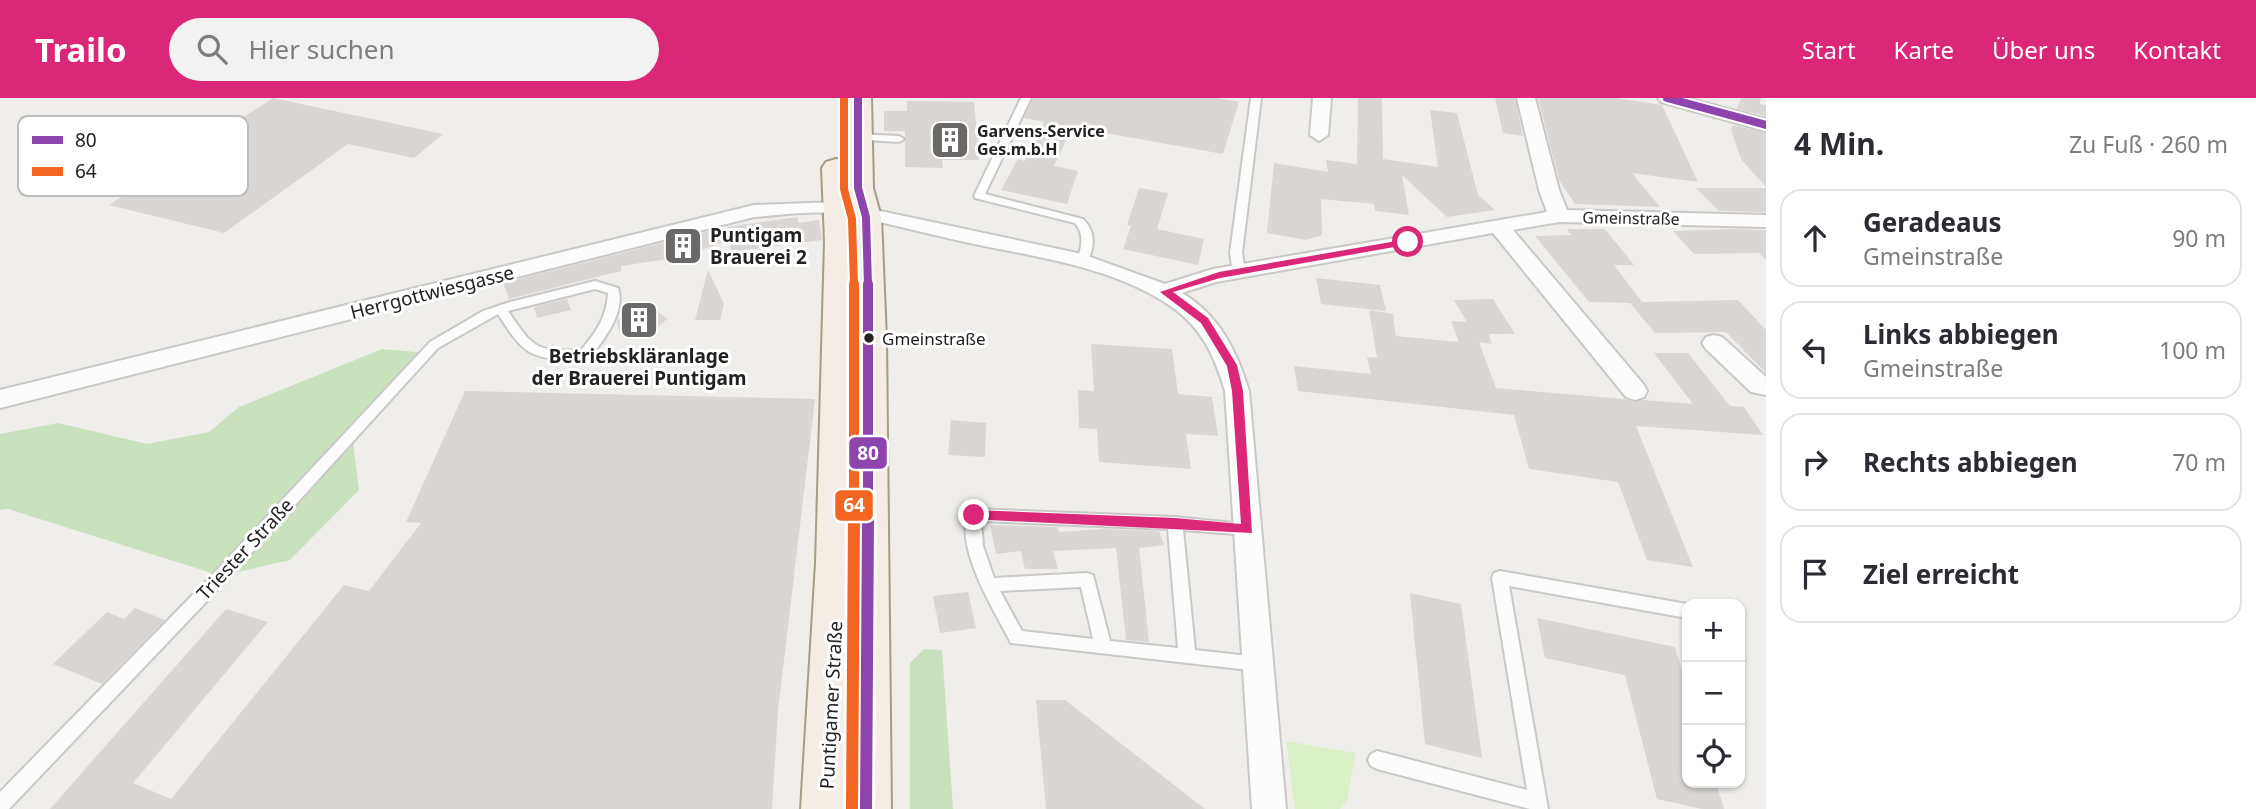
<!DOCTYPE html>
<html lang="de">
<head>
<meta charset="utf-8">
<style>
	:root { --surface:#fff; --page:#f2f2f3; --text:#2b2b33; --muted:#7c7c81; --line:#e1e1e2; --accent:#db2777 }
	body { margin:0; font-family:"Noto Sans",sans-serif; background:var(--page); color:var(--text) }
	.controls { position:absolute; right:21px; bottom:21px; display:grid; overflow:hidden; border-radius:14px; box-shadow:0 2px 5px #0004 }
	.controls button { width:63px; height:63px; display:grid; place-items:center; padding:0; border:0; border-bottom:2px solid var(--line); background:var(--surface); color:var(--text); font:35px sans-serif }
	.stop { position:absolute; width:21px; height:21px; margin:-16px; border:5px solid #db2777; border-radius:50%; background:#fff }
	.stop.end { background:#db2777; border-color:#fff; box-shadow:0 2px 7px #0008 }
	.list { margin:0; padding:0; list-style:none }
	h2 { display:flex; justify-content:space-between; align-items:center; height:91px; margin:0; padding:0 28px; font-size:30px }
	h2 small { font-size:23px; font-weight:400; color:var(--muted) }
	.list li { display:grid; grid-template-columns:46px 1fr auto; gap:21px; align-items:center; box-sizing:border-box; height:98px; margin:0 14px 14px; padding:0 14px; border:2px solid var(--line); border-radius:21px }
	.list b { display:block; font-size:26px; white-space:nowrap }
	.list p { margin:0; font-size:23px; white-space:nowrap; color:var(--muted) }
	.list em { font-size:23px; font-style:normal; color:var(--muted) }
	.icon { flex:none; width:38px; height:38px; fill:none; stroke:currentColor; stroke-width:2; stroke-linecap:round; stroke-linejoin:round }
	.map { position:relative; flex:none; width:1766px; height:711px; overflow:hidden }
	header { display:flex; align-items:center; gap:42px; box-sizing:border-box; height:98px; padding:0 35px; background:var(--accent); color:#fff }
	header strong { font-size:33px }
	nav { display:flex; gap:38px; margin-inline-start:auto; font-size:24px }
	.search { width:490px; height:63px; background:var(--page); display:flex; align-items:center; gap:18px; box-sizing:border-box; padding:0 24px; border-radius:38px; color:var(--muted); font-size:26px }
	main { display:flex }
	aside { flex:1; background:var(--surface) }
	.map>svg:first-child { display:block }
	.grass { fill:#dcf0c7 }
	.forest { fill:#cae1be }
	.building { fill:#d9d6d3 }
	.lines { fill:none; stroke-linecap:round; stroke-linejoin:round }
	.service-casing { stroke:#c9c8c7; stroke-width:4 }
	.minor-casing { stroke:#c9c8c7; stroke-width:4 }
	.primary-casing { stroke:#a79d86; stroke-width:4 }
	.service { fill:#fdfcfc; fill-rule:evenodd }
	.minor { fill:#fdfcfc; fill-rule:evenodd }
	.primary { fill:#f3ede6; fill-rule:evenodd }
	.bus-1-far2-casing { stroke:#fff; stroke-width:12 }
	.bus-1-far1-casing { stroke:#fff; stroke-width:15 }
	.bus-1-casing { stroke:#fff; stroke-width:18 }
	.bus-2-far2-casing { stroke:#fff; stroke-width:12 }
	.bus-2-far1-casing { stroke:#fff; stroke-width:15 }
	.bus-2-casing { stroke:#fff; stroke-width:18 }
	.bus-1-far2 { stroke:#8e44ad; stroke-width:8 }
	.bus-1-far1 { stroke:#8e44ad; stroke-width:10 }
	.bus-1 { stroke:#8e44ad; stroke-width:12 }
	.bus-2-far2 { stroke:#f26522; stroke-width:8 }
	.bus-2-far1 { stroke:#f26522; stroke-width:10 }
	.bus-2 { stroke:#f26522; stroke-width:12 }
	.route { fill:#db2777 }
	.bus-dot { fill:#222; stroke:#fff; stroke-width:2.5 }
	.labels { text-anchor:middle; stroke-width:6; stroke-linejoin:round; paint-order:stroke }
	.far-poi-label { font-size:16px; font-weight:bold; fill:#222; stroke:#fff; text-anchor:start }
	.far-street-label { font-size:16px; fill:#222; stroke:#fff }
	.bus-label { font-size:17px; fill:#222; stroke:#fff; text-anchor:start }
	.poi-label { font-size:19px; font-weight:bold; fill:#222; stroke:#fff; text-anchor:start }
	.street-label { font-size:19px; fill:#222; stroke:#fff }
	.key { fill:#fff; stroke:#bdbdbd; stroke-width:2 }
	.key-label { font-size:19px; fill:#222 }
	.line-badge { stroke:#fff; stroke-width:2.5 }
	.badge-label { font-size:19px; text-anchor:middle; font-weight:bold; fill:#fff }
</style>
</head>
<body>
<header>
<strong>Trailo</strong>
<div class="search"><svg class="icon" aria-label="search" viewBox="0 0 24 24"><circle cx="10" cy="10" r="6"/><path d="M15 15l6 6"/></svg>Hier suchen</div>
<nav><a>Start</a><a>Karte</a><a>Über uns</a><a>Kontakt</a></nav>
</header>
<main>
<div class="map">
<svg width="1766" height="711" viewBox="0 0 1766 711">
	<rect width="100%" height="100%" fill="#f0eeeb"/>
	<path class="grass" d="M1286,643L1356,655L1347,702L1340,711H1295Z"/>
	<g class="forest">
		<path d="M382,251L426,255L352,335L359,392L290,462L221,478L8,411L0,412V336L58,325L147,346L209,334L239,309Z"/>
		<path d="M924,551L942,552L953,711H910V565Z"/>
	</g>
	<g class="building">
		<path d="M273,0L443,36L414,60L348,46L224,135L109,107Z"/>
		<path d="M1033,0H1218L1239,4L1223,56L1072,29L1054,68L1078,73L1067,106L1001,92L1018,61L1025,63L1044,24L1024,20Z"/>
		<path d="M1358,0H1382L1383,61L1438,69L1430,12L1457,15L1478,97L1495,112L1447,119L1402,77L1409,117L1375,113L1374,106L1321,101L1322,137L1306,142L1267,135L1274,65L1328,74L1326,62L1357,66Z"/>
		<path d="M1495,0H1515L1523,38L1503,35Z"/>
		<path d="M1538,0H1616L1662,7L1698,84L1632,75L1660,109L1575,106L1559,82Z"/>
		<path d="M1741,0H1761L1760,6L1766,7V18L1737,11Z"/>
		<path d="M907,3L974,4L979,62H942L943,70L905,69V33H884V13H907Z"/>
		<path d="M1733,27L1766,35V89L1741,61L1731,32Z"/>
		<path d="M1139,90L1168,95L1157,131L1204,141L1198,167L1123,151L1131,128L1127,127Z"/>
		<path d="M1696,90H1766V114L1719,113Z"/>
		<path d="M797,119L799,125L819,122L822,142L731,154L727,129Z"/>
		<path d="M718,131L722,145L675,160L621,168V173L509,201L503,185Z"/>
		<path d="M1567,131H1605L1634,167H1614L1642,204L1738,202L1766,232V275L1726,234L1655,235L1630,205L1589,204L1535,138L1571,137Z"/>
		<path d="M1736,131L1766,132V162L1759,155L1694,156L1673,133Z"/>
		<path d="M708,172L724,206L720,222H695Z"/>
		<path d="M1316,180L1380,187L1386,213L1321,206Z"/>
		<path d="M567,201L571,212L537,220L534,209Z"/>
		<path d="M1493,201L1515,236H1489L1492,246L1479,244L1496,290L1624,301L1634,304L1643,302L1693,306L1654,255H1688L1730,308L1744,309L1763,337L1636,328L1693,469L1647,462L1618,384L1529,371L1514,317L1298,293L1294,268L1371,276L1367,259L1377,260L1369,212L1393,216L1396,238L1459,244L1451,223L1467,224L1454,202Z"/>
		<path d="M637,209L656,212L667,221L648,237H625L619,233L617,224L624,214Z"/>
		<path d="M1091,246L1172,251L1178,296L1212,299L1218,338L1186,336L1191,371L1099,364L1097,331L1079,330L1078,292L1094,293Z"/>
		<path d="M465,293L815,301L778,613L772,711H50L226,511L268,524L133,685L171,701L344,487L369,493L421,425L406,424Z"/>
		<path d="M951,322L986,325L985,359L948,357Z"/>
		<path d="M990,427L1057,429L1059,434L1104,431L1159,433L1164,447L1139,450L1149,544L1126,542L1116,450L1053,453L1058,471H1025L1021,453L996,456Z"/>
		<path d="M968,494L976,530L940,535L933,498Z"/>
		<path d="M1410,495L1461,506L1482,660L1425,646Z"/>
		<path d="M135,510L165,522L102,586L53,566L107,514L124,521Z"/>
		<path d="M1537,520L1675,549L1687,590V685H1716L1724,711H1702L1657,701L1625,577L1545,560Z"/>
		<path d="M1036,602H1065L1205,711H1046Z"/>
	</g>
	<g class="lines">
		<g class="service-casing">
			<g id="service">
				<path d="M1021,0H1031L985,96L1083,121C1096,134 1095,150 1086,166L1082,167L1076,163C1082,150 1085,137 1075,125L975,100L974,98Z"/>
				<path d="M1251,0H1261L1242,155L1245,174L1239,178L1233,174L1230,155Z"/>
				<path d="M857,36L899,38L904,41L899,44L853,41V37Z"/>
				<path d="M595,183L618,190C626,214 604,242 590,259C581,261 571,261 562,261C525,261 517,245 498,216L438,250L226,483L9,711H0V694L216,473L430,244L483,213L510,204ZM595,191L608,195C607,218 596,235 581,252C536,254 533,250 508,213Z"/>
				<path d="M974,411L1175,419L1253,427L1255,431L1253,435L1248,437L1183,432L1195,552L1258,559L1264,561L1266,566L1264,571L1258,573L1011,545C995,514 953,448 969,413ZM981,423L1168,431L1178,550L1110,543L1093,477L1087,475L994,480L983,448ZM1081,489L1093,541L1022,533L1000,493Z"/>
				<path d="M1500,473L1687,506V520L1509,488L1548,711H1530L1377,671L1371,668L1368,662L1371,656L1377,653L1527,692L1492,480L1494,475Z"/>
			</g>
		</g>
		<g class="minor-casing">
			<g id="minor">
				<path d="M1313,0H1331L1328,37L1319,43L1310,37Z"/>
				<path d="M1517,0H1535L1559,92L1567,112L1766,117V129L1559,124L1513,132L1644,287L1647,293L1644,299L1635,302L1626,299L1493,135L1216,184L1182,195C1219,217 1237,253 1249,293L1286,711H1252L1225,293C1215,259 1202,230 1172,209C1113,168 1034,159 965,144C923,135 881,123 839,116C812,112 782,117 754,119L0,310V292L754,107L838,104L1082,156L1165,186L1213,171L1547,114L1539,92Z"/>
				<path d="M1658,0H1687L1766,21V33L1661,4Z"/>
				<path d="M1714,237L1722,239L1766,279V297L1751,294L1706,251L1702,245L1706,239Z"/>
			</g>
		</g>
		<g class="primary-casing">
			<path id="primary" d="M845,0H871L873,90L881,119L886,241L891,711H801L816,465L825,144L822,70L826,64L836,61L844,63Z"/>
		</g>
		<use href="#service" class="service"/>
		<use href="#minor" class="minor"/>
		<use href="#primary" class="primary"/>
		<g class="bus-1-far2-casing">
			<g id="bus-1-far2">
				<path d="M858,0V90L866,119L868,187"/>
				<path d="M1667,0L1766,27"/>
			</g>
		</g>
		<g class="bus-1-far1-casing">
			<path id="bus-1-far1" d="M868,186V421"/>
		</g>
		<g class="bus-1-casing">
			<path id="bus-1" d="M866,711L868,419"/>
		</g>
		<g class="bus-2-far2-casing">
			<path id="bus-2-far2" d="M844,0V91L852,121L854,187"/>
		</g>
		<g class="bus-2-far1-casing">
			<path id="bus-2-far1" d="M854,186V421"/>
		</g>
		<g class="bus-2-casing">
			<path id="bus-2" d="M852,711L854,419"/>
		</g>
		<use href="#bus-1-far2" class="bus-1-far2"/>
		<use href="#bus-1-far1" class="bus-1-far1"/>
		<use href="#bus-1" class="bus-1"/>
		<use href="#bus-2-far2" class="bus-2-far2"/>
		<use href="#bus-2-far1" class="bus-2-far1"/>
		<use href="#bus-2" class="bus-2"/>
	</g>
	<path class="route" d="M1408,141L1412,144L1411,146L1220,180L1173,194L1208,220L1237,267L1243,293L1252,435L970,421L968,417L974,412L1175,420L1241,426L1232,293L1227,268L1201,225L1160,194L1219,174Z"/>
	<defs>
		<g id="building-square" transform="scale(2.0125)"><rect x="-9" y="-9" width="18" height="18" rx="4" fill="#6a6968" stroke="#fff"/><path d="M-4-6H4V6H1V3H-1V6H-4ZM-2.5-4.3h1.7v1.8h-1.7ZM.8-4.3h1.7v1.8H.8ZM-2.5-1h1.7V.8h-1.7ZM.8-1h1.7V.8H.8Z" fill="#fff"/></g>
	</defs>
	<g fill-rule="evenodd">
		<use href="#building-square" x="950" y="42"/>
		<use href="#building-square" x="683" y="148"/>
		<use href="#building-square" x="639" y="222"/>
	</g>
	<circle class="bus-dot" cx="869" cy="240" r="6"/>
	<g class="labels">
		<g class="far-poi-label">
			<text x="977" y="39">Garvens-Service<tspan x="977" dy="18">Ges.m.b.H</tspan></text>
		</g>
		<g class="far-street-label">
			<text transform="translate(1631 120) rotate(1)" y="6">Gmeinstraße</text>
		</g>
		<g class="bus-label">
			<text x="882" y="247">Gmeinstraße</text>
		</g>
		<g class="poi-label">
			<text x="710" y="144">Puntigam<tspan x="710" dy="22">Brauerei 2</tspan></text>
			<text x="639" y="265" text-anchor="middle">Betriebskläranlage<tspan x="639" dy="22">der Brauerei Puntigam</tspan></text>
		</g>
		<g class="street-label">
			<text transform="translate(432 194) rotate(-14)" y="7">Herrgottwiesgasse</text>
			<text transform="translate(245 451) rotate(-47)" y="7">Triester Straße</text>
			<text transform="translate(831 607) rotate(-87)" y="7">Puntigamer Straße</text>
		</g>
	</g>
	<rect x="18" y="18" width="230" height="80" rx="10" class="key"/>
	<rect x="32" y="38" width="31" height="8" fill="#8e44ad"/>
	<rect x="32" y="69" width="31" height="9" fill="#f26522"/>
	<g class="key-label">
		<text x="75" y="49">80</text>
		<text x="75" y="80">64</text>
	</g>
	<g class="line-badge">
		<rect x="848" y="338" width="40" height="34" rx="7" fill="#8e44ad"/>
		<rect x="834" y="391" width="40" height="33" rx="7" fill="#f26522"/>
	</g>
	<g class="badge-label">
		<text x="868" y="362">80</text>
		<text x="854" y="414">64</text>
	</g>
</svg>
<div class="controls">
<button>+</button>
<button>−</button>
<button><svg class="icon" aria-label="locate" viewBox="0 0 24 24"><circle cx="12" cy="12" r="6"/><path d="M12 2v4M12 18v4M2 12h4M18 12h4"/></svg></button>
</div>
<div class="stop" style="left:1408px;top:144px"></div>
<div class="stop end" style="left:974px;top:417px"></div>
</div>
<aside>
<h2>4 Min.<small>Zu Fuß · 260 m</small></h2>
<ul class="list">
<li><svg class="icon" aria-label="ahead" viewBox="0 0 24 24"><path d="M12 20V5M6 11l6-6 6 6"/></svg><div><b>Geradeaus</b><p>Gmeinstraße</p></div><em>90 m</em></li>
<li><svg class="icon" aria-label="left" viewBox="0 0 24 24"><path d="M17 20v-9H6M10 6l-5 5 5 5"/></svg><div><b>Links abbiegen</b><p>Gmeinstraße</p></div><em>100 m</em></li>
<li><svg class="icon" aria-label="right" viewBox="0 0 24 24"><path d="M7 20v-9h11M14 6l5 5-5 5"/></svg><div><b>Rechts abbiegen</b></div><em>70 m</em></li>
<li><svg class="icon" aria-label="arrive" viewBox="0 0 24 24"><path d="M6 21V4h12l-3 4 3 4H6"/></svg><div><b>Ziel erreicht</b></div></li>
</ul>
</aside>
</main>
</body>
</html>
